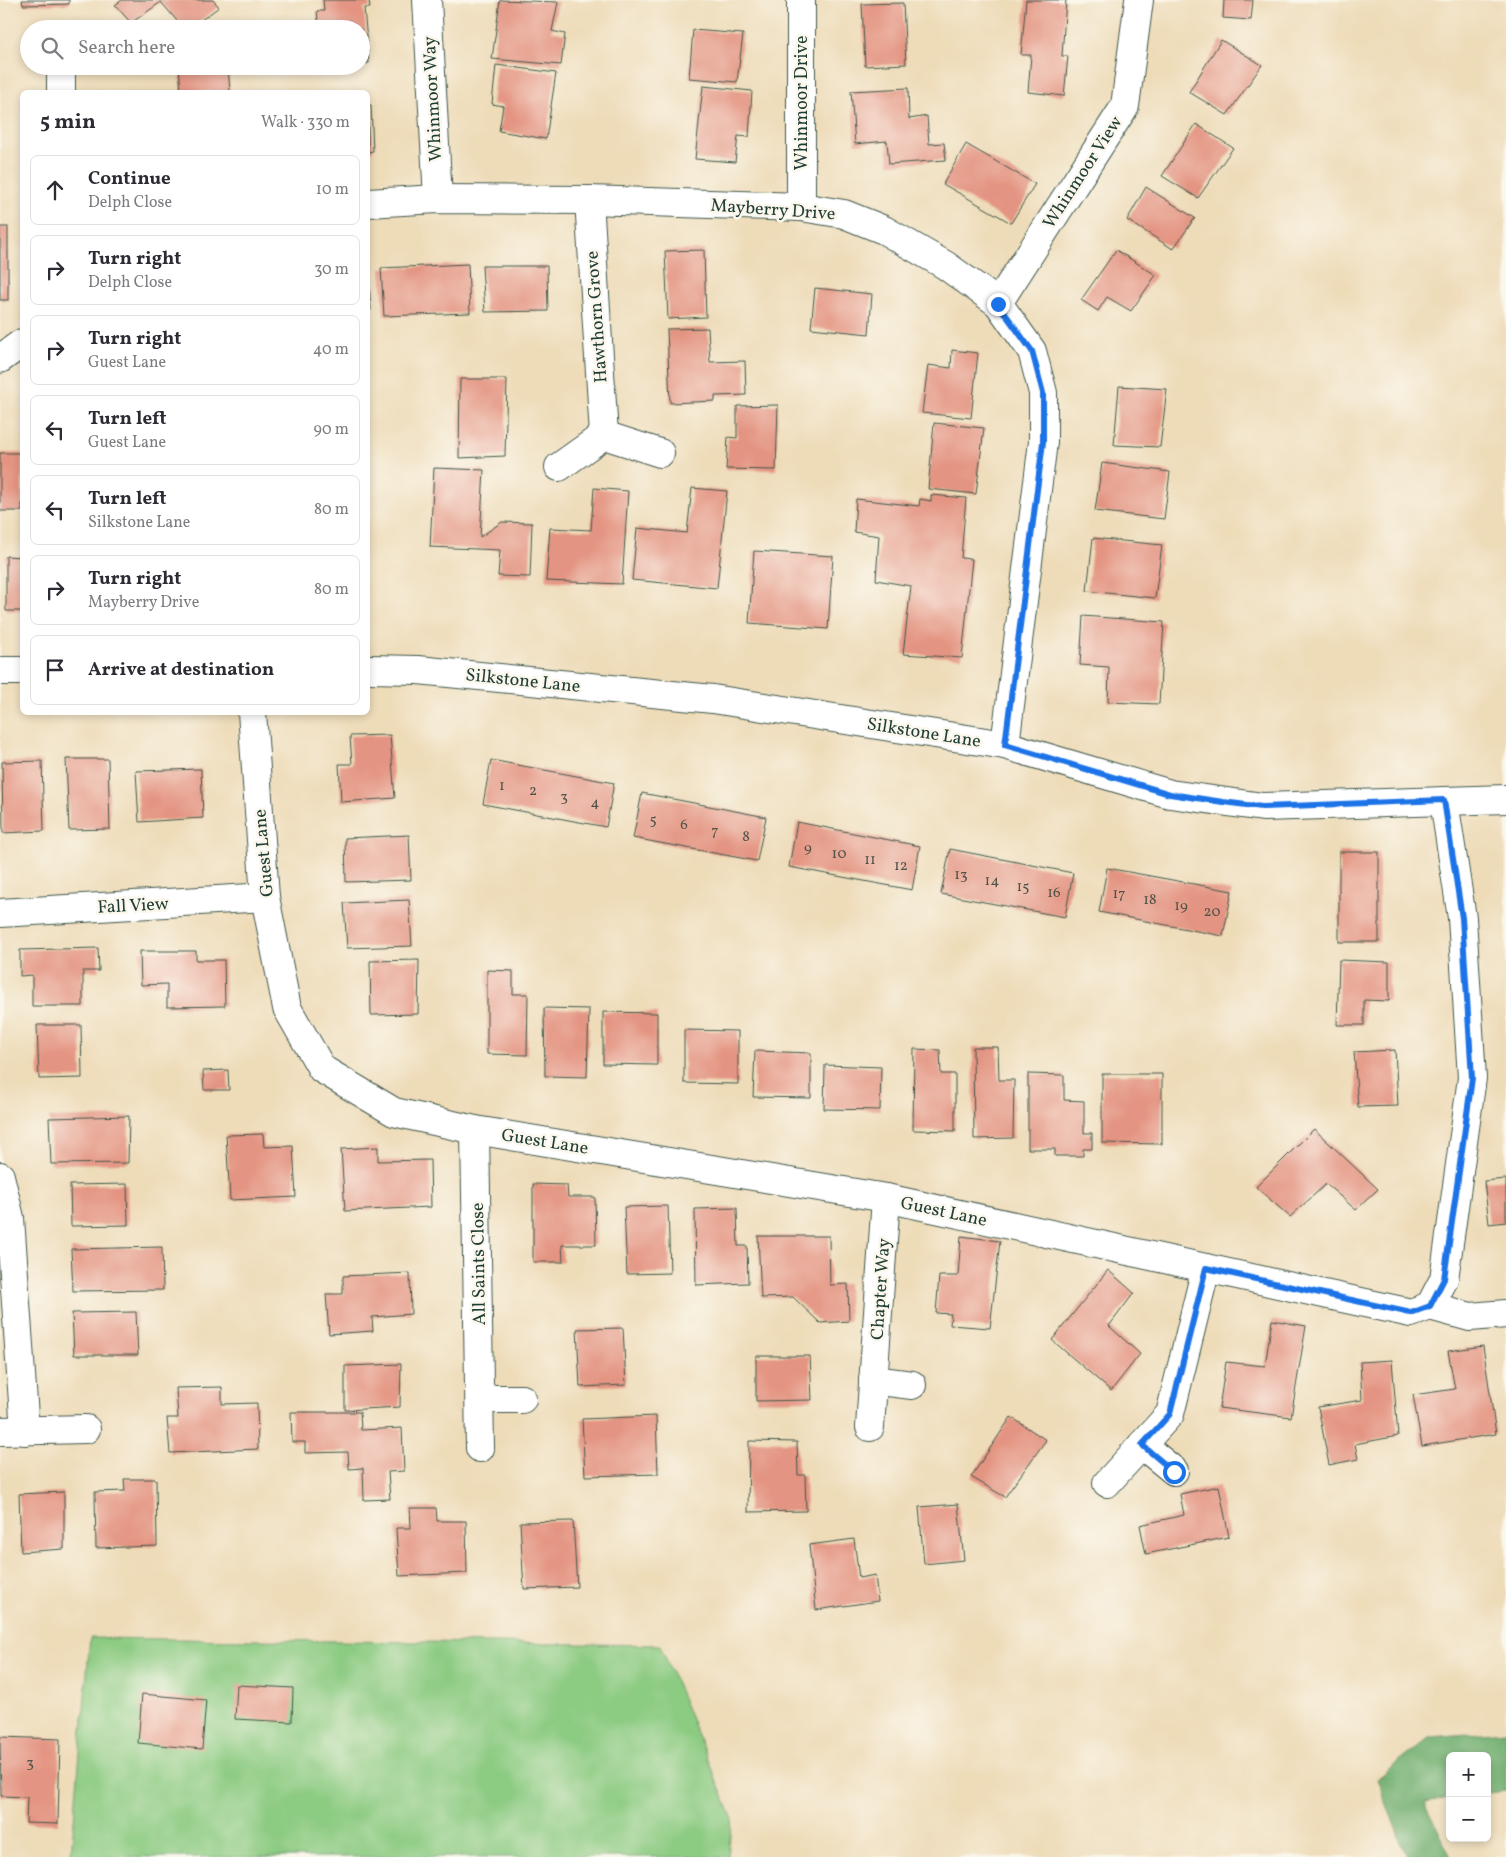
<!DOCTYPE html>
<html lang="en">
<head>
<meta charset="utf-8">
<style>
	:root { --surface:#fff; --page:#f2f2f3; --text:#2b2b33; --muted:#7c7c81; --line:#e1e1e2 }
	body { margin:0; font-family:Vollkorn,serif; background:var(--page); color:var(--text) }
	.controls { position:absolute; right:15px; bottom:15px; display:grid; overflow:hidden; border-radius:8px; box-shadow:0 2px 8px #0003 }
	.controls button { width:45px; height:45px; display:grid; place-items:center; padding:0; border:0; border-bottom:1px solid var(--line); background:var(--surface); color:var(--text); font:25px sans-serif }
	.stop { position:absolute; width:15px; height:15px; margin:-11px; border:4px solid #1a73e8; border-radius:50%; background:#fff }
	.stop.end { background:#1a73e8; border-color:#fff; box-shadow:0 1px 5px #0008 }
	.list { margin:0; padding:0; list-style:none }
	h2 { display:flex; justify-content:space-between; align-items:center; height:65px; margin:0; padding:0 20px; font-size:21px }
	h2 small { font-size:16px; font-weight:400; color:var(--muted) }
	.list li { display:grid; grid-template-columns:32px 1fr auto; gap:15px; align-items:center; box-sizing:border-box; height:70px; margin:0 10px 10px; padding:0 10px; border:1px solid var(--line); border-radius:8px }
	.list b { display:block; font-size:19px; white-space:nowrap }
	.list p { margin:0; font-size:16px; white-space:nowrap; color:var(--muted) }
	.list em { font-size:16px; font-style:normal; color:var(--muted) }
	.icon { flex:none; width:28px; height:28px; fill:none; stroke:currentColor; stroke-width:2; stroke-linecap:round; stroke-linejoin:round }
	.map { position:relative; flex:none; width:1506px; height:1857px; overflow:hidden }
	.search { position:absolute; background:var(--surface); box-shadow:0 2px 8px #0003; left:20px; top:20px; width:350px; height:55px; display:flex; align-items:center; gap:12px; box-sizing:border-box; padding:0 18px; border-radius:28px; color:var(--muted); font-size:19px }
	.panel { position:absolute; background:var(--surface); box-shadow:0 2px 8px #0003; left:20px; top:90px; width:350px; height:625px; border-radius:8px }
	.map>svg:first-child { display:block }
	.green { fill:#8ccb82; stroke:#56845b }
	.forest { fill:#71af70; stroke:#487652 }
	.building { fill:#e49482 }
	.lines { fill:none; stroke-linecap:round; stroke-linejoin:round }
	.street-casing { stroke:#3e5548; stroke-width:30 }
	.secondary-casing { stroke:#3e5548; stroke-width:30 }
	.street { stroke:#fff; stroke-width:28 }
	.secondary { stroke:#fff; stroke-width:28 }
	.route { stroke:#1a73e8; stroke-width:6 }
	.labels { text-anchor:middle; stroke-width:5; stroke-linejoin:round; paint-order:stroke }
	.number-label { font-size:15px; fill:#505348 }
	.street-label { font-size:18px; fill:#1f3d34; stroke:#fbf7ec }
</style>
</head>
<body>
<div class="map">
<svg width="1506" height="1857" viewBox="0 0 1506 1857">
	<rect width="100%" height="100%" fill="#fbf7ec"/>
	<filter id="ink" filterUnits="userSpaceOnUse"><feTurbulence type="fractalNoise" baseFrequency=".02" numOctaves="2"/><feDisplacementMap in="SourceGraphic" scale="10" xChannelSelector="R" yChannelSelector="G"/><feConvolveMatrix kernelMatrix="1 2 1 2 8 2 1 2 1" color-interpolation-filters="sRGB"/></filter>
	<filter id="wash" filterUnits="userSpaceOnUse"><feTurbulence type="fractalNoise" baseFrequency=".0096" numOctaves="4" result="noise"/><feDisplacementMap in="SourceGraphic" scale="20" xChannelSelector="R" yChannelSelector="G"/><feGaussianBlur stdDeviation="1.12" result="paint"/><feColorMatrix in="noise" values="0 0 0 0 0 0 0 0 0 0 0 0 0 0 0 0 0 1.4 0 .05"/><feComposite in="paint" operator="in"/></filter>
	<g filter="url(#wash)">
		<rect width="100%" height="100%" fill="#eedcb9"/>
		<path class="green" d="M90,1638L660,1645L732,1817L728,1857H87L71,1855Z"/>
		<path class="forest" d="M1506,1731V1791L1487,1793V1756H1450V1798L1425,1802L1451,1857H1407L1377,1779L1430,1737Z"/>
		<g id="blocks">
			<g class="building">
				<path d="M22,0H69V4L23,5Z"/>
				<path d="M122,0H213L219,7L189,29H184L161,2L131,23L115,5Z"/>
				<path d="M323,0H369L370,8H364L369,63L361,64V29H319L317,11H324Z"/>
				<path d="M500,0L558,2L552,31L565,34L561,65L492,59Z"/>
				<path d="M1026,0H1066L1062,56H1068L1064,96L1028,92L1031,55H1021Z"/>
				<path d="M1224,0H1253L1251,20L1223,18Z"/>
				<path d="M903,3L906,64L865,66L862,4Z"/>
				<path d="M693,30L743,34L737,82L689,78Z"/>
				<path d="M1221,40L1262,65L1227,115L1189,92Z"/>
				<path d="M496,65L556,73L546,139L499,131L503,106L492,104Z"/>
				<path d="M179,66H228L230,92H181Z"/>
				<path d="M703,86L752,91L749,137L738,136L735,162L695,159Z"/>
				<path d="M908,88L909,119L927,116L929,144L944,143L946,160L889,164L887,141L855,144L851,91Z"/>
				<path d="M368,105H371L373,151L368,152Z"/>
				<path d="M1196,124L1233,148L1198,198L1162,176Z"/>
				<path d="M966,144L1035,184L1011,223L943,184Z"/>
				<path d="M1146,187L1195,218L1173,249L1127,220Z"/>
				<rect x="0" y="227" width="8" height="73"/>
				<path d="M704,250L706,317L668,319L665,251Z"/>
				<path d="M1116,250L1156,275L1131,311L1107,297L1098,311L1081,300Z"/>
				<path d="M468,264L470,313L384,316L381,268Z"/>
				<path d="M482,266H547L548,311L485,312Z"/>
				<path d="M368,283H369L371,310H368Z"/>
				<path d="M815,288L872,294L869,334L811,328Z"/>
				<path d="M708,328L710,362L745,361L746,395L715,396V401L670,403L667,329Z"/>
				<path d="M952,350L978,353L971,418L922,413L928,365L951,368Z"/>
				<path d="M460,379H507L505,456L459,458Z"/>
				<path d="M1119,386L1167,389L1160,447L1114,445Z"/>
				<path d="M778,405L776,470L726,469L728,437L737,438V406Z"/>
				<path d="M934,423L984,428L976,494L928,489Z"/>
				<rect x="0" y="453" width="22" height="58"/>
				<path d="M1102,463L1170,472L1164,519L1095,511Z"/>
				<path d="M434,468L484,470L480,537L502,522L532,523L530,577L498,576L500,550L430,547Z"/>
				<path d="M594,488L628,491L622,584L546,581L550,528L591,530Z"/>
				<path d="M692,488L727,491L717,588L632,580L637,528L687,533Z"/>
				<path d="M931,495L966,498L961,558L972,559L962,658L903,654L911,586L876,580L879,536L854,532L856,499L919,506L920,499L931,501Z"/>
				<path d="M1093,538L1162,545L1155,598L1087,591Z"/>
				<path d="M754,551L833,556L828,629L749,623Z"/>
				<path d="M6,556L22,557V611H6Z"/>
				<path d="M1083,616L1164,622L1159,704L1108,702L1109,667L1080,665Z"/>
				<path d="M390,735L395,798L341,802L339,764H352L350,736Z"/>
				<path d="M66,759H108L110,829L69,830Z"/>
				<path d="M491,760L614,783L606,827L483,804Z"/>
				<path d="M42,761L44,831L3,833L2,762Z"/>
				<path d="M201,769L203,818L139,822L136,771Z"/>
				<path d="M642,793L766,817L757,861L633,838Z"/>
				<path d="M797,822L920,846L912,890L789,867Z"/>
				<path d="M409,835L411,880L346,882L345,838Z"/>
				<path d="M950,849L1073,873L1065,917L941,894Z"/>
				<rect x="1339" y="852" width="40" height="90"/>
				<path d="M1107,868L1232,891L1223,936L1099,912Z"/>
				<path d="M409,900L412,946L347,948L344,903Z"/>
				<path d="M98,948L99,971H83V1006H32V975L20,976V950Z"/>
				<path d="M140,951H196V960H224L225,1006L167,1007V984L141,985Z"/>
				<path d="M419,960L418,1014L371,1015L370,961Z"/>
				<path d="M1339,960L1389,962V1001L1364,1000V1025H1337Z"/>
				<path d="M487,970L513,971V994H528L527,1055L487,1054Z"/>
				<path d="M544,1008L589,1009L587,1077L545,1076Z"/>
				<path d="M603,1012L657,1013V1065L603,1064Z"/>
				<path d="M37,1025H81L82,1078L39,1079Z"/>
				<path d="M684,1030L738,1031V1084L684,1083Z"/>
				<path d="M973,1047H998L999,1080H1014L1013,1138L974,1139Z"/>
				<path d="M914,1049L940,1050L941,1074H955V1131L913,1130Z"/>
				<path d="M1395,1050L1398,1106L1358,1107L1354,1052Z"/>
				<path d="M755,1051L811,1053V1098L753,1097Z"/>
				<path d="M825,1065L881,1067L880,1110L824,1109Z"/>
				<path d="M228,1070L229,1090H204L203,1071Z"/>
				<path d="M1028,1074L1064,1075V1100L1084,1101V1133H1092V1149H1083V1156H1055V1149H1028Z"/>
				<path d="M1102,1074H1162V1144L1102,1143Z"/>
				<path d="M129,1116L128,1163L51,1164L49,1118Z"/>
				<path d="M1314,1129L1378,1189L1356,1210L1326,1184L1290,1217L1256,1187Z"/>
				<path d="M263,1134L264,1147L293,1146L296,1197L230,1200L226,1135Z"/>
				<path d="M378,1147V1161L430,1160L431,1207L345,1211L341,1149Z"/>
				<path d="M1506,1179V1222L1489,1224L1484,1181Z"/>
				<path d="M127,1184L128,1225L71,1226L70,1185Z"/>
				<path d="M533,1184L567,1185L568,1197H595L596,1245H562L563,1262H533Z"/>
				<path d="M668,1206L670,1273L627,1274L624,1207Z"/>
				<path d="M737,1208L738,1246H747L748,1283L696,1285L695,1209Z"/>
				<path d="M758,1236H829L830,1285L848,1284L849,1321L820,1323L793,1297L761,1298Z"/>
				<path d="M961,1236L1000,1241L990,1328L950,1325L951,1314L936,1313L939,1276H958Z"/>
				<path d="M162,1247L163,1290L73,1291L71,1249Z"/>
				<path d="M1108,1270L1134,1293L1109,1326L1140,1354L1111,1391L1052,1340Z"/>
				<path d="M410,1273L411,1314L372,1317L373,1331L329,1334L326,1294H343V1276Z"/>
				<path d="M136,1312L138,1355H74L72,1313Z"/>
				<path d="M1272,1320L1306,1326L1291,1417L1219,1408L1226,1362L1265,1366Z"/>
				<path d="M623,1328L626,1385L580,1387L577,1329Z"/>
				<path d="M1483,1346L1496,1434L1422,1446L1413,1395L1455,1389L1448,1351Z"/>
				<path d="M756,1356H810L812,1400L756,1401Z"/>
				<path d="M1392,1360L1398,1436L1355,1444L1358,1459L1329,1465L1318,1407L1362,1400L1360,1362Z"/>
				<path d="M401,1364L400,1407L345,1410V1366Z"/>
				<path d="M222,1387V1404L257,1403L258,1449L170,1453L167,1418H178L176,1388Z"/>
				<path d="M291,1412H360L361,1430L402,1428L404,1471L388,1472L390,1499L364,1500L363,1468L349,1469L348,1452L305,1453V1442H292Z"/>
				<path d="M656,1416L658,1474L585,1476L582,1419Z"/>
				<path d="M1011,1417L1046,1440L1005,1497L971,1477Z"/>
				<path d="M749,1441L797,1442L798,1475H805L806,1511L748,1512Z"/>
				<path d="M124,1479H156L157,1546L96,1548L95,1492L125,1491Z"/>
				<path d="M1219,1486L1229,1537L1146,1554L1140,1525L1184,1515L1180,1494Z"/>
				<path d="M64,1492V1549L21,1552L19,1494Z"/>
				<path d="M958,1504L964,1560L924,1564L919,1507Z"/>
				<path d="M410,1508H436L437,1521H466L467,1573L399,1576L396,1528H411Z"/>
				<path d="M573,1521L577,1587L524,1589L520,1522Z"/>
				<path d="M854,1539L859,1578L875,1575L878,1601L816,1610L809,1545Z"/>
				<path d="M237,1685L293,1688L292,1722L235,1719Z"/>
				<path d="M142,1694L206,1700L202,1749L138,1743Z"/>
				<path d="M0,1737L60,1739L58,1824L26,1823L27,1797L1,1796Z"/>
			</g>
		</g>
	</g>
	<g filter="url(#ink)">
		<use href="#blocks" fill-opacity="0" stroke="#3e5548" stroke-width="1"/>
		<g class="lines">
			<g class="street-casing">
				<g id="street">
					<path d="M427,0L438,199"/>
					<path d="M61,66V92"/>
					<path d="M589,200L604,435"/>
					<path d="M368,203L438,199L589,200L801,207L844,214L884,230L945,265L998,303L1032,351L1043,393V442L1005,745"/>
					<path d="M801,207V0"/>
					<path d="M998,303L1125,106L1139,0"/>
					<path d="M0,359L22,343"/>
					<path d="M559,467L604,435L660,453"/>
					<path d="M252,712L265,897L287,1008L322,1069L394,1112L475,1130L886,1198L1411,1313L1430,1306L1444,1279L1472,1078L1462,918L1444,801"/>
					<path d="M0,913L265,897"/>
					<path d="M475,1130L480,1448"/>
					<path d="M0,1176L10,1218L25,1431"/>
					<path d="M1430,1306L1470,1317L1506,1314"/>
					<path d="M873,1380L912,1385"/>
					<path d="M480,1399H522"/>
					<path d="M870,1427L886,1198"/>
					<path d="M0,1431L86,1429"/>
					<path d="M1142,1445L1174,1471"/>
					<path d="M1107,1483L1170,1414L1206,1268"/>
				</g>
			</g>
			<g class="secondary-casing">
				<g id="secondary">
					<path d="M368,669L418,670L713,699L1005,745L1170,794L1263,807L1506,799"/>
					<path d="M0,671H22"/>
				</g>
			</g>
			<use href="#street" class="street"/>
			<use href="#secondary" class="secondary"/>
		</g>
	</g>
	<g class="lines" filter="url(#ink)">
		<path class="route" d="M998,304L1032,351L1043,393V442L1005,745L1170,794L1223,802L1262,807L1444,800L1462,918L1472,1078L1444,1279L1430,1306L1411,1313L1206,1268L1170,1414L1142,1445L1174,1472"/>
	</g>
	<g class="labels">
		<g class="number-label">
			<text x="502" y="790">1</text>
			<text x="533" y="795">2</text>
			<text x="564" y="801">3</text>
			<text x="595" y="807">4</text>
			<text x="653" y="824">5</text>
			<text x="684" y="829">6</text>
			<text x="715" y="835">7</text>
			<text x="746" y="841">8</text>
			<text x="808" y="852">9</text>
			<text x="839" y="858">10</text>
			<text x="870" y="864">11</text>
			<text x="901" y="870">12</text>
			<text x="961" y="879">13</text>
			<text x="992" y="885">14</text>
			<text x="1023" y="891">15</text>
			<text x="1054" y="897">16</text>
			<text x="1119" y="898">17</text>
			<text x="1150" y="904">18</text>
			<text x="1181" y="910">19</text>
			<text x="1212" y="916">20</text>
			<text x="30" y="1767">3</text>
		</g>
		<g class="street-label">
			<text transform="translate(432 99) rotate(-93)" y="6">Whinmoor Way</text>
			<text transform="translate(801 103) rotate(-90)" y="6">Whinmoor Drive</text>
			<text transform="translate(1082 172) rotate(-57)" y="6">Whinmoor View</text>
			<text transform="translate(773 209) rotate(4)" y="6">Mayberry Drive</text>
			<text transform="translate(596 317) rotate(-94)" y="6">Hawthorn Grove</text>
			<text transform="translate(523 680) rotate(6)" y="6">Silkstone Lane</text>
			<text transform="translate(924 732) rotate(9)" y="6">Silkstone Lane</text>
			<text transform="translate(263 853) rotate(-95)" y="6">Guest Lane</text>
			<text transform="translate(133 905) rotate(-3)" y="6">Fall View</text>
			<text transform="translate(545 1141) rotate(9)" y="6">Guest Lane</text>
			<text transform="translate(944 1211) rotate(12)" y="6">Guest Lane</text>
			<text transform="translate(478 1264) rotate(-91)" y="6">All Saints Close</text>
			<text transform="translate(880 1289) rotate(-86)" y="6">Chapter Way</text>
		</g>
	</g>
</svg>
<div class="controls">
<button>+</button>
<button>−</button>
</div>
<div class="stop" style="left:1174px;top:1472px"></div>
<div class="stop end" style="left:998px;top:304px"></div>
<div class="search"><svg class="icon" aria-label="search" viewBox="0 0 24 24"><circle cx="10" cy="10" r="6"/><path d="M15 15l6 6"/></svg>Search here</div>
<section class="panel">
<h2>5 min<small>Walk · 330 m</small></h2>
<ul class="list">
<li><svg class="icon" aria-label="ahead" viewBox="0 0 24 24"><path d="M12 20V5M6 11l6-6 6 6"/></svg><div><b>Continue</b><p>Delph Close</p></div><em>10 m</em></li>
<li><svg class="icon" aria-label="right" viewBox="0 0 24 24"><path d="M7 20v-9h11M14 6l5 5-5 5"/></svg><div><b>Turn right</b><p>Delph Close</p></div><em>30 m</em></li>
<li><svg class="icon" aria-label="right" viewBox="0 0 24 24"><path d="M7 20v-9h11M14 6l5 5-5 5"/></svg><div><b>Turn right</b><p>Guest Lane</p></div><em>40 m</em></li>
<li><svg class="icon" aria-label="left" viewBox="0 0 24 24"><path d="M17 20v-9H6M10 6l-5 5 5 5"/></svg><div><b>Turn left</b><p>Guest Lane</p></div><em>90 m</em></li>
<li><svg class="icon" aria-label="left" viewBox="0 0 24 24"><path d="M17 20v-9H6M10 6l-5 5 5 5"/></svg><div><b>Turn left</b><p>Silkstone Lane</p></div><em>80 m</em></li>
<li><svg class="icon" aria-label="right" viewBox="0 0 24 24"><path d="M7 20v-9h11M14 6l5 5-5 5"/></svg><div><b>Turn right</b><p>Mayberry Drive</p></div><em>80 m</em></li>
<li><svg class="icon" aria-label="arrive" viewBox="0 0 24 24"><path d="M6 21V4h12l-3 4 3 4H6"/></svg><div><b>Arrive at destination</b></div></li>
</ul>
</section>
</div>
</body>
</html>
